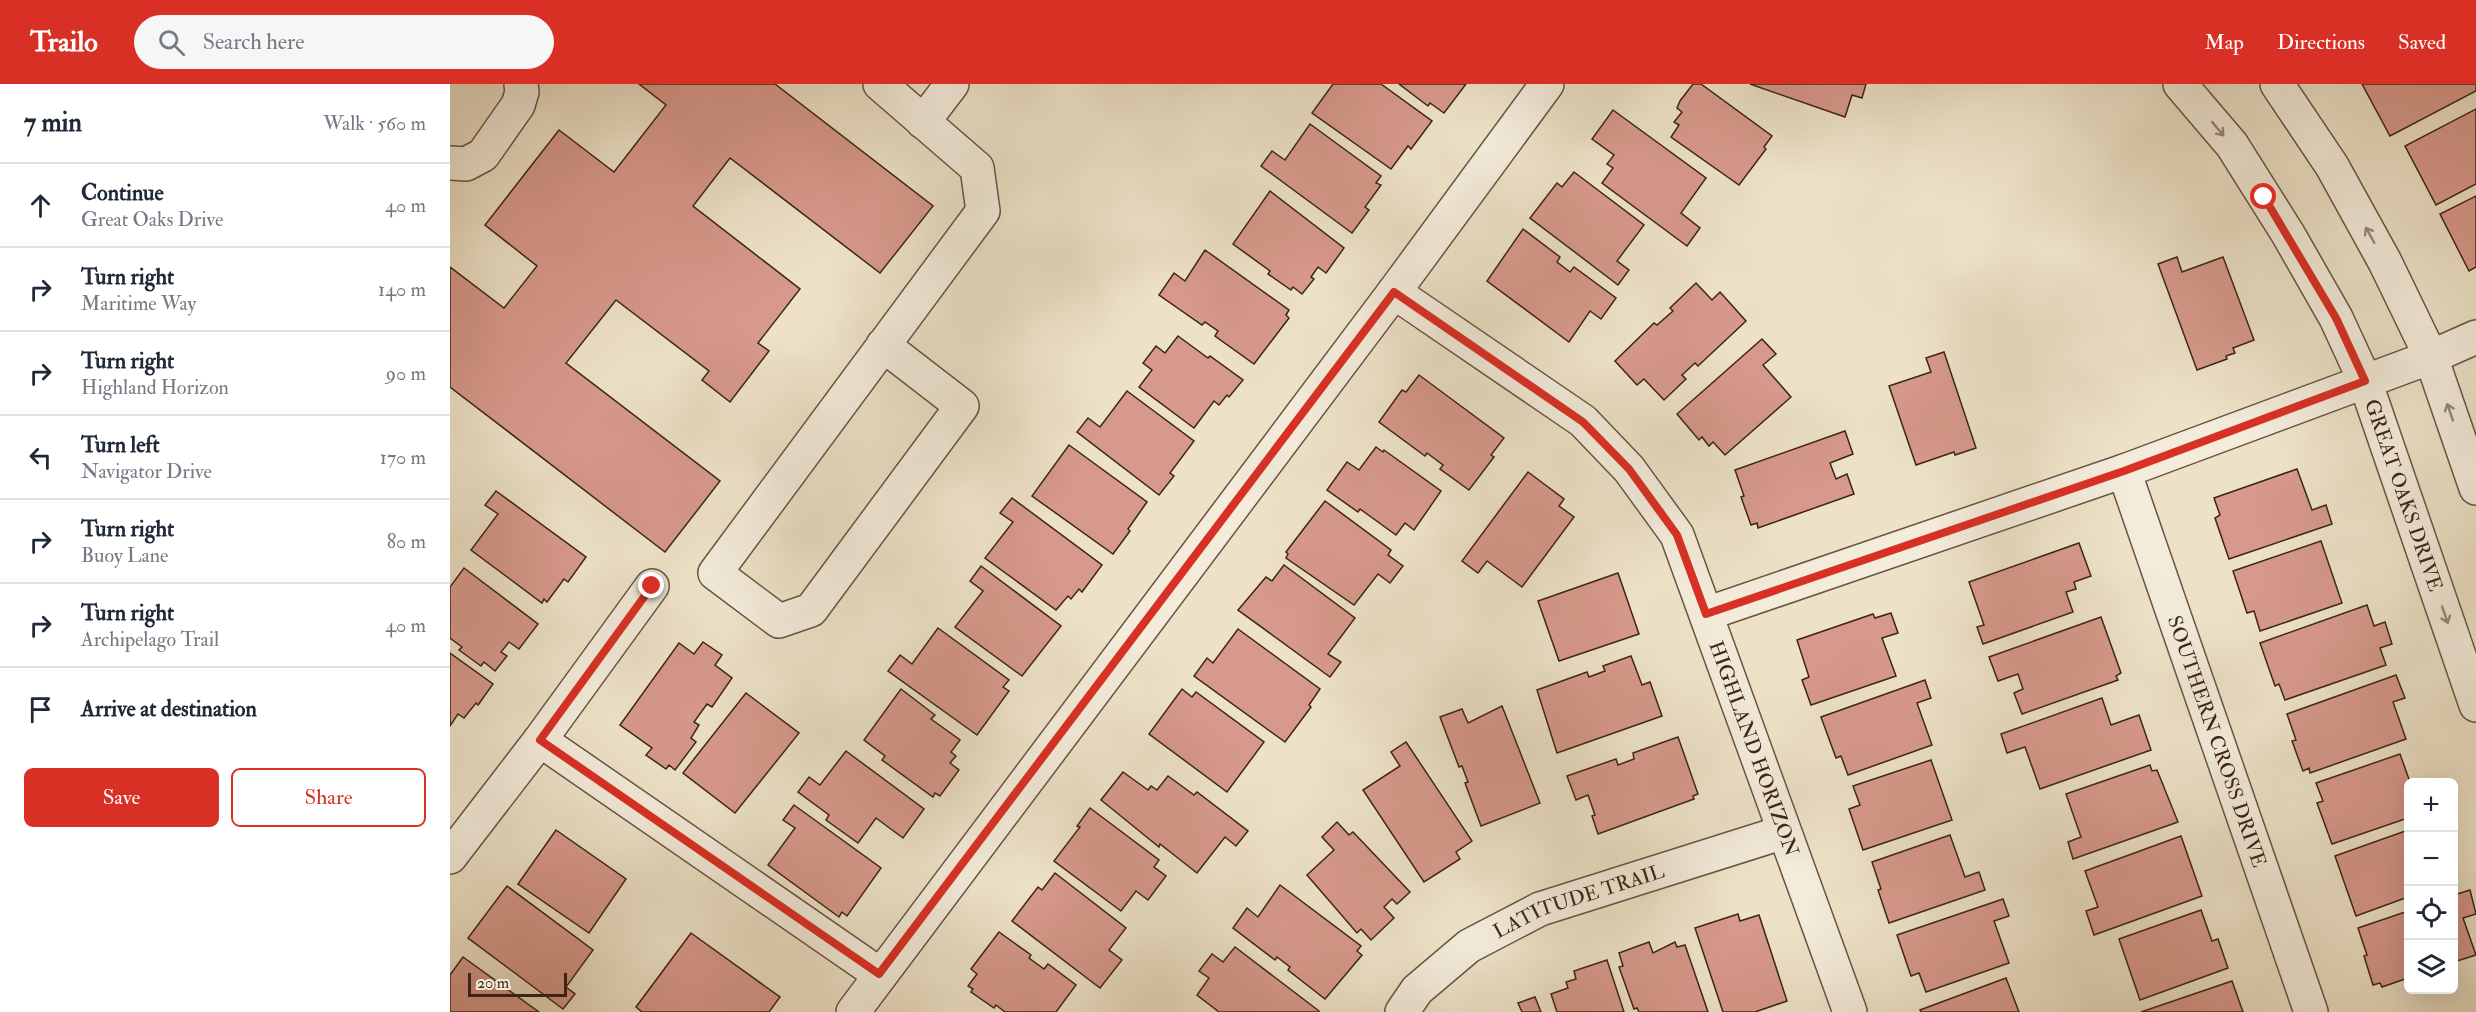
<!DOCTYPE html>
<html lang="en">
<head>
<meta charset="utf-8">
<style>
	:root { --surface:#fff; --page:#f6f6f7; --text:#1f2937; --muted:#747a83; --line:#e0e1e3; --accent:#d93025 }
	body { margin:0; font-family:"IM FELL Double Pica",serif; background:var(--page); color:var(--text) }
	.controls { position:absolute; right:18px; bottom:18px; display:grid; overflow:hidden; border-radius:9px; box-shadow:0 6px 24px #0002 }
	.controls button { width:54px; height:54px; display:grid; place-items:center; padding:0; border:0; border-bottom:2px solid var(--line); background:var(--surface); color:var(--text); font:30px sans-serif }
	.scale { position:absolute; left:18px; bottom:15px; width:99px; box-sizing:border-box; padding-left:6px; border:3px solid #3c2416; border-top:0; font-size:16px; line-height:21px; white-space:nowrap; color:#3c2416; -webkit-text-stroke:4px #f3ecdb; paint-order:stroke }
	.stop { position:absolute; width:18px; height:18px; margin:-14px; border:4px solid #d93025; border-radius:50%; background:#fff }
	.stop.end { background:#d93025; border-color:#fff; box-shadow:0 2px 6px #0008 }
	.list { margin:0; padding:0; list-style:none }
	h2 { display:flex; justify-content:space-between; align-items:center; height:78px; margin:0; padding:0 24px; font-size:26px }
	h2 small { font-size:20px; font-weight:400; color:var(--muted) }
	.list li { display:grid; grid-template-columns:39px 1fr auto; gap:18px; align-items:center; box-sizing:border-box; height:84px; padding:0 24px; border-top:2px solid var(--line) }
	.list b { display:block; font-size:22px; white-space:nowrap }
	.list p { margin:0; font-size:20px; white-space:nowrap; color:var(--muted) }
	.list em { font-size:20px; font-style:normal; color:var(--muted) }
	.actions { display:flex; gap:12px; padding:18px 24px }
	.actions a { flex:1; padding:14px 0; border:2px solid var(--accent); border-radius:9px; text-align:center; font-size:21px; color:var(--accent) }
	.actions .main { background:var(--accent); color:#fff }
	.icon { flex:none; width:33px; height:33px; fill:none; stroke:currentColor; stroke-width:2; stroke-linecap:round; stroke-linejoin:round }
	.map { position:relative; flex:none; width:2026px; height:928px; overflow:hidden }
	header { display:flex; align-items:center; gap:36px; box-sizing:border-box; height:84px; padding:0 30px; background:var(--accent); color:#fff }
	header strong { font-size:28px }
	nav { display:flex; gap:33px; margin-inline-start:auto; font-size:21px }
	.search { width:420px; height:54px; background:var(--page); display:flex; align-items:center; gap:15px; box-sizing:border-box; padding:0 21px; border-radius:33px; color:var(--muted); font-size:22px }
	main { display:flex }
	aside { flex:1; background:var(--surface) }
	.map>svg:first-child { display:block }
	.building { fill:#d7998b; stroke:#3c2416; stroke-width:1.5 }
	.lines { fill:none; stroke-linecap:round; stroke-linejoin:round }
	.minor-casing { stroke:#685442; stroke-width:36 }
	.minor { stroke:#f3ecdb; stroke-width:33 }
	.oneway { stroke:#988878 }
	.route { stroke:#d93025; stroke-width:8 }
	.labels { text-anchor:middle; stroke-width:5; stroke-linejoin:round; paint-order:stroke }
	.street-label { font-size:20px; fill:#3c2416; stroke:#f3ecdb }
</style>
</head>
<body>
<header>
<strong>Trailo</strong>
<div class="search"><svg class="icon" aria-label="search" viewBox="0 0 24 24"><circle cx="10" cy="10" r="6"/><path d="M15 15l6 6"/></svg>Search here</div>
<nav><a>Map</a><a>Directions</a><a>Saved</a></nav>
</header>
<main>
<aside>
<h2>7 min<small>Walk · 560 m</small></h2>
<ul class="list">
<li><svg class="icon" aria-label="ahead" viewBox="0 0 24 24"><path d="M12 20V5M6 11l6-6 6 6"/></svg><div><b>Continue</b><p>Great Oaks Drive</p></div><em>40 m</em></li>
<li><svg class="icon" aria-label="right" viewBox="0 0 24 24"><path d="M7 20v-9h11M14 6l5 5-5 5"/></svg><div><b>Turn right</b><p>Maritime Way</p></div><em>140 m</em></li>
<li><svg class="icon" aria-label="right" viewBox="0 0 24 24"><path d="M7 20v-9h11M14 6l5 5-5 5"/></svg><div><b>Turn right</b><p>Highland Horizon</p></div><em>90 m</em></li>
<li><svg class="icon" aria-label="left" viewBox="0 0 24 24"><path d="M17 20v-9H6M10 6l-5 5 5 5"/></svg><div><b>Turn left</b><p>Navigator Drive</p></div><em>170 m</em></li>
<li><svg class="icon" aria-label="right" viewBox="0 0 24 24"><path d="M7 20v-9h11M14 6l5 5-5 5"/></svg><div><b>Turn right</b><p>Buoy Lane</p></div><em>80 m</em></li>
<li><svg class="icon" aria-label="right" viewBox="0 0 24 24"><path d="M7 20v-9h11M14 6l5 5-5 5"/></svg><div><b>Turn right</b><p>Archipelago Trail</p></div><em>40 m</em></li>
<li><svg class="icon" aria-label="arrive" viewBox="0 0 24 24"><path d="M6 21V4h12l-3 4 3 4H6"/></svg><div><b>Arrive at destination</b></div></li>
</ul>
<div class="actions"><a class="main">Save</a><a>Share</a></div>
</aside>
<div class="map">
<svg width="2026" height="928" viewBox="0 0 2026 928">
	<rect width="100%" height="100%" fill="#ede2c8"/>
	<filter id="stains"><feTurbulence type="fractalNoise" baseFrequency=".00333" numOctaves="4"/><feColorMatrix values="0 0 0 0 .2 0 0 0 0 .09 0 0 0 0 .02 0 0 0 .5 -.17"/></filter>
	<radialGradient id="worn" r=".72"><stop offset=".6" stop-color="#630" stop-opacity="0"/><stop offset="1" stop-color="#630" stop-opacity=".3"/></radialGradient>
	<g class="building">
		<path d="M189,0H325L483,122L430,189L280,74L243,122L350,205L308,259L319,267L280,318L252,296L259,287L166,216L116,279L270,397L215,468L0,303V183L54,224L87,182L35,141L109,46L164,88L216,21Z"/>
		<path d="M883,0H931L982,37L961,65L958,62L941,85L862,29Z"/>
		<path d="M949,0H1016L994,29L980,19L978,22Z"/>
		<path d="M1243,0H1251L1322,52L1314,63L1316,65L1289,101L1221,53L1229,41L1224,38L1232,28L1227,24L1230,17Z"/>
		<path d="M1300,0H1416L1412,14L1402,11L1395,33Z"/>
		<path d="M1912,0H2026V7L1940,52Z"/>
		<path d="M2026,25V100L1986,121L1955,62Z"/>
		<path d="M1163,26L1256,94L1231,129L1250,144L1237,162L1152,99L1163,84L1157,80L1164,71L1142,55Z"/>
		<path d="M860,40L931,92L926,99L931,101L915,123L919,126L902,149L811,82L822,67L835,76Z"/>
		<path d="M1124,88L1194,141L1167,177L1179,186L1168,201L1080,134L1107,99L1112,103Z"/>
		<path d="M820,107L894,164L876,189L868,183L861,193L864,195L852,210L843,203L841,206L818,190L820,187L783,160Z"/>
		<path d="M2026,112V183L2019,187L1990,130Z"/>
		<path d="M1073,145L1110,173L1107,178L1120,188L1124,183L1166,214L1151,235L1140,227L1119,258L1037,197Z"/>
		<path d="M755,166L839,226L836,231L839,234L804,280L765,252L768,247L755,238L752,241L709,211L724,189L735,197Z"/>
		<path d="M1727,173L1732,188L1773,173L1804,256L1783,264L1785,269L1776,272L1777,275L1747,286L1708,180Z"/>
		<path d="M1246,199L1262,216L1270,208L1296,237L1248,282L1245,279L1232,291L1236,295L1214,316L1194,295L1187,301L1165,277L1204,239L1207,241L1223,227L1220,224Z"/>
		<path d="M728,252L758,274L760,272L793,296L779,313L777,311L769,321L764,317L744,344L689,303L702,286L693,279L706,262L715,269Z"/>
		<path d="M1312,255L1326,270L1313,281L1341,313L1275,371L1263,358L1259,362L1252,353L1249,356L1227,330Z"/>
		<path d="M1494,268L1526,364L1505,371L1504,368L1466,381L1439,302L1481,288L1476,274Z"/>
		<path d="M969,291L1054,354L1041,371L1044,373L1019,406L990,385L993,381L977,369L975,372L929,338L952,306L956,308Z"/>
		<path d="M677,307L744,357L720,389L724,392L709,411L627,348L638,334L650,343Z"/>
		<path d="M1395,347L1403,370L1380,379L1386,395L1397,390L1404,410L1308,444L1307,439L1301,441L1291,413L1294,412L1285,386Z"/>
		<path d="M619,361L697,418L678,445L680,447L663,470L582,412Z"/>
		<path d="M926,363L933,368L934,366L991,407L964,446L955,439L946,451L910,425L908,428L877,406L897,378L909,386Z"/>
		<path d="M1847,385L1862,426L1876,421L1882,440L1779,475L1765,434L1770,431L1764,414Z"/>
		<path d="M1078,388L1114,415L1109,422L1124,433L1072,503L1037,477L1028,489L1012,477Z"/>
		<path d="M46,407L136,473L118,498L114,495L97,518L94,515L92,519L21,466L48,430L35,421Z"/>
		<path d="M562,414L652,481L632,508L629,505L621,515L618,512L606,526L535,474L563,438L550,429Z"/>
		<path d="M875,417L941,466L938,471L953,482L940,499L928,490L904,521L836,474L838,470L836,468Z"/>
		<path d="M1871,457L1892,519L1810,547L1804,527L1797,529L1783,487Z"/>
		<path d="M1629,459L1641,492L1624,498L1626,505L1616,508L1623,528L1533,560L1527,543L1534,541L1519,498Z"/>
		<path d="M834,481L905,534L878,570L891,578L880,593L788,526L816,493L822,497Z"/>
		<path d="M531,482L611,542L572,592L505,543L533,507L520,497Z"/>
		<path d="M14,484L88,540L69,565L59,558L51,568L57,572L45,587L34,578L31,582L9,566L12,563L0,554V503Z"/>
		<path d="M1168,489L1189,550L1109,577L1088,517Z"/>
		<path d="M1917,521L1924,542L1935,538L1942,560L1930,564L1936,581L1835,616L1829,600L1825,602L1810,559Z"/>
		<path d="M1441,529L1448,549L1432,554L1446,592L1361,621L1352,596L1359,593L1347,556L1423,530L1425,534Z"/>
		<path d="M1651,533L1671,589L1666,592L1668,596L1572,630L1564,609L1573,605L1568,590L1548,597L1539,573Z"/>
		<path d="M488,544L559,596L553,603L559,607L527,651L438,587L450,571L462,580Z"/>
		<path d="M788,545L870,605L859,621L861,623L835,658L744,592L757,574L763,579Z"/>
		<path d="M253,558L272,571L265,581L282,594L262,623L257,620L244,638L249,641L241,654L246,658L225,686L219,681L216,685L196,671L202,664L170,641L229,559L244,570Z"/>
		<path d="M0,569L43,600L28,621L26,619L14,634L8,630L0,642Z"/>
		<path d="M1181,572L1192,601L1200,598L1212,632L1107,669L1087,606L1137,588L1139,593L1155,587L1153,582Z"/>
		<path d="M1946,591L1955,614L1943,618L1956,655L1860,689L1859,684L1853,687L1842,657L1846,656L1837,630Z"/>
		<path d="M1475,596L1481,614L1467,619L1482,661L1398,691L1391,672L1386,674L1371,633Z"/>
		<path d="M451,605L485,631L481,635L510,656L501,668L506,672L500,679L509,686L490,712L485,709L483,713L432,676L435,672L414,656Z"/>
		<path d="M732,605L742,613L746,608L814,658L777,708L699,650Z"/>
		<path d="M296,609L349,649L285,729L233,689Z"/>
		<path d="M1652,614L1661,641L1689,631L1701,666L1590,705L1575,663L1557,669L1551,650Z"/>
		<path d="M1052,622L1090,719L1031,742L1015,699L1018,698L1012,682L1009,683L990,633L1012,625L1018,639Z"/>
		<path d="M1228,653L1248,710L1243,712L1244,715L1148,750L1142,732L1145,731L1138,711L1126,716L1117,692L1166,675L1168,681L1184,675L1183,669Z"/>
		<path d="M956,658L1022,757L1006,768L1010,775L974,798L913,706L950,682L941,668Z"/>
		<path d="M396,667L474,725L453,754L426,734L408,759L376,736L379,731L348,708L359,693L370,701Z"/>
		<path d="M1950,670L1960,698L1958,734L1882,760L1867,719L1873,717L1866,699Z"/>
		<path d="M1481,676L1502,736L1413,766L1399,725L1410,721L1403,702Z"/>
		<path d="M1700,681L1702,687L1707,686L1728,738L1623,775L1618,758L1631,753L1616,710Z"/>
		<path d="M673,688L698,706L701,702L707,706L718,692L744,711L747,708L798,747L786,762L775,753L747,789L710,760L709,763L651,716Z"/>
		<path d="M344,721L431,784L397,832L392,828L389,833L318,781L345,744L333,736Z"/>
		<path d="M640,724L709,776L704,783L716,792L698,816L686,807L671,827L604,777L630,743L627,742Z"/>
		<path d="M887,738L899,751L903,748L960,808L947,820L942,815L934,823L944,834L921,856L911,845L907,849L857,791L884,766L872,753Z"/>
		<path d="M106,746L176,795L139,849L68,800Z"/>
		<path d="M1958,746V813L1906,832L1885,772Z"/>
		<path d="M1500,751L1515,793L1529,788L1535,806L1439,839L1428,806L1431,805L1422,778Z"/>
		<path d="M1731,752L1752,812L1644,851L1636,827L1648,823L1635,787Z"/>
		<path d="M605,789L676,844L659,866L672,876L650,904L562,837L588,803L592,806Z"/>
		<path d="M830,801L911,862L907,867L912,871L875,915L838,886L840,883L827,873L825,876L783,844L797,824L808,833Z"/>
		<path d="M57,802L143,866L116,903L125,910L113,925L18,854Z"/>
		<path d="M2020,806L2026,830L2013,834L2026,871L2004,878V811Z"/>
		<path d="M1553,815L1559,832L1544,837L1559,879L1476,908L1469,889L1461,892L1447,851Z"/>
		<path d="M1751,826L1762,857L1768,855L1778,884L1690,916L1669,855Z"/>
		<path d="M1958,827V894L1932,903L1930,899L1923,901L1914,872L1917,871L1908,844Z"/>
		<path d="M1288,830L1290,837L1309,831L1337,917L1305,928H1273L1245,844Z"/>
		<path d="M549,848L581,871L579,874L594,885L598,880L626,901L606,928H555L546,921L544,924L521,908L523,905L518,902L527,890L521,885Z"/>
		<path d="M241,849L330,913L319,928H192L186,923Z"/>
		<path d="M1199,858L1203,869L1225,858L1227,863L1235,861L1258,928H1189L1187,924L1184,925L1169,883L1173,882L1169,869Z"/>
		<path d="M785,863L869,927L868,928H769L747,911L759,894L749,887L762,870L773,878Z"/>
		<path d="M13,873L89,928H0V891Z"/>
		<path d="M1157,876L1174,928H1107L1101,910L1118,904L1116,898L1126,895L1124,887Z"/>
		<path d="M1556,894L1569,928H1471L1470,926Z"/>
		<path d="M1782,897L1793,928H1691Z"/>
		<path d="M1085,913L1091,928H1072L1068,919Z"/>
	</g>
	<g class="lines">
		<g class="minor-casing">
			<g id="minor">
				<path d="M430,0L527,84L533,127L265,489L329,537L361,526L512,322L433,261"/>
				<path id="s1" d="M1730,0L1782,61L1838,150L1886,234L1915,297L2026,621"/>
				<path d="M1827,0L1882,82L1935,178L1981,273L2026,404"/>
				<path d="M473,38L502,0"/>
				<path d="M0,79L16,80L33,71L68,21L72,8L71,0"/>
				<path id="s2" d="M944,208L1133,337L1179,385L1227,451L1400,928"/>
				<path id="s3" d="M1674,387L1861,928"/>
				<path d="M1256,530L1674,387L1981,273L2026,253"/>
				<path d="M90,656L429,890"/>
				<path d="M0,773L90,656L202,502"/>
				<path d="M403,928L944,208L1097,0"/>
				<path id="s4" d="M952,928L967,906L1019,862L1090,825L1334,748"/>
			</g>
		</g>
		<use href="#minor" class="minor"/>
	</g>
	<defs><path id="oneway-shaft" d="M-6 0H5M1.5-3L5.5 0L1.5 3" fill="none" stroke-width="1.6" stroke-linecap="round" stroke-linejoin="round" transform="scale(1.5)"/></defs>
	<g class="oneway">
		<use href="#oneway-shaft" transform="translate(1768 45) rotate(50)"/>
		<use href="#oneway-shaft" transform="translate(1920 151) rotate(-119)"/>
		<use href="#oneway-shaft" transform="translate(2000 328) rotate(-109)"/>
		<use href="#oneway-shaft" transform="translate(1995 531) rotate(71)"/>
	</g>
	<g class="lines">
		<path class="route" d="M202,502L90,656L429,890L944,208L1133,338L1179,385L1227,451L1256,530L1674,387L1915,297L1886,234L1814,113"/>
	</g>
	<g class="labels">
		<g class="street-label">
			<text dy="7" stroke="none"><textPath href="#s1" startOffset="472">GREAT OAKS DRIVE</textPath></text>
			<text dy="7" stroke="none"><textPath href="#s3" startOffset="286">SOUTHERN CROSS DRIVE</textPath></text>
			<text dy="7" stroke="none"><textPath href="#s2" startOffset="604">HIGHLAND HORIZON</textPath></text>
			<text dy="7" stroke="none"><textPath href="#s4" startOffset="214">LATITUDE TRAIL</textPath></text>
		</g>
	</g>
	<rect width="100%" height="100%" filter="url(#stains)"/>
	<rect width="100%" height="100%" fill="url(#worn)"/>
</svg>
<div class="controls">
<button>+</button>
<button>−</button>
<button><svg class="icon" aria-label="locate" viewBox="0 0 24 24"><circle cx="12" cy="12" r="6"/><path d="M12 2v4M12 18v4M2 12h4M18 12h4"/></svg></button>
<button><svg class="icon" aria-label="layers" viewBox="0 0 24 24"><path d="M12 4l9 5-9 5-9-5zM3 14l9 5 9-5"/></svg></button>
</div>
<div class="scale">20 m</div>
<div class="stop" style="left:1814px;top:113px"></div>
<div class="stop end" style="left:202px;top:502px"></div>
</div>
</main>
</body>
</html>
